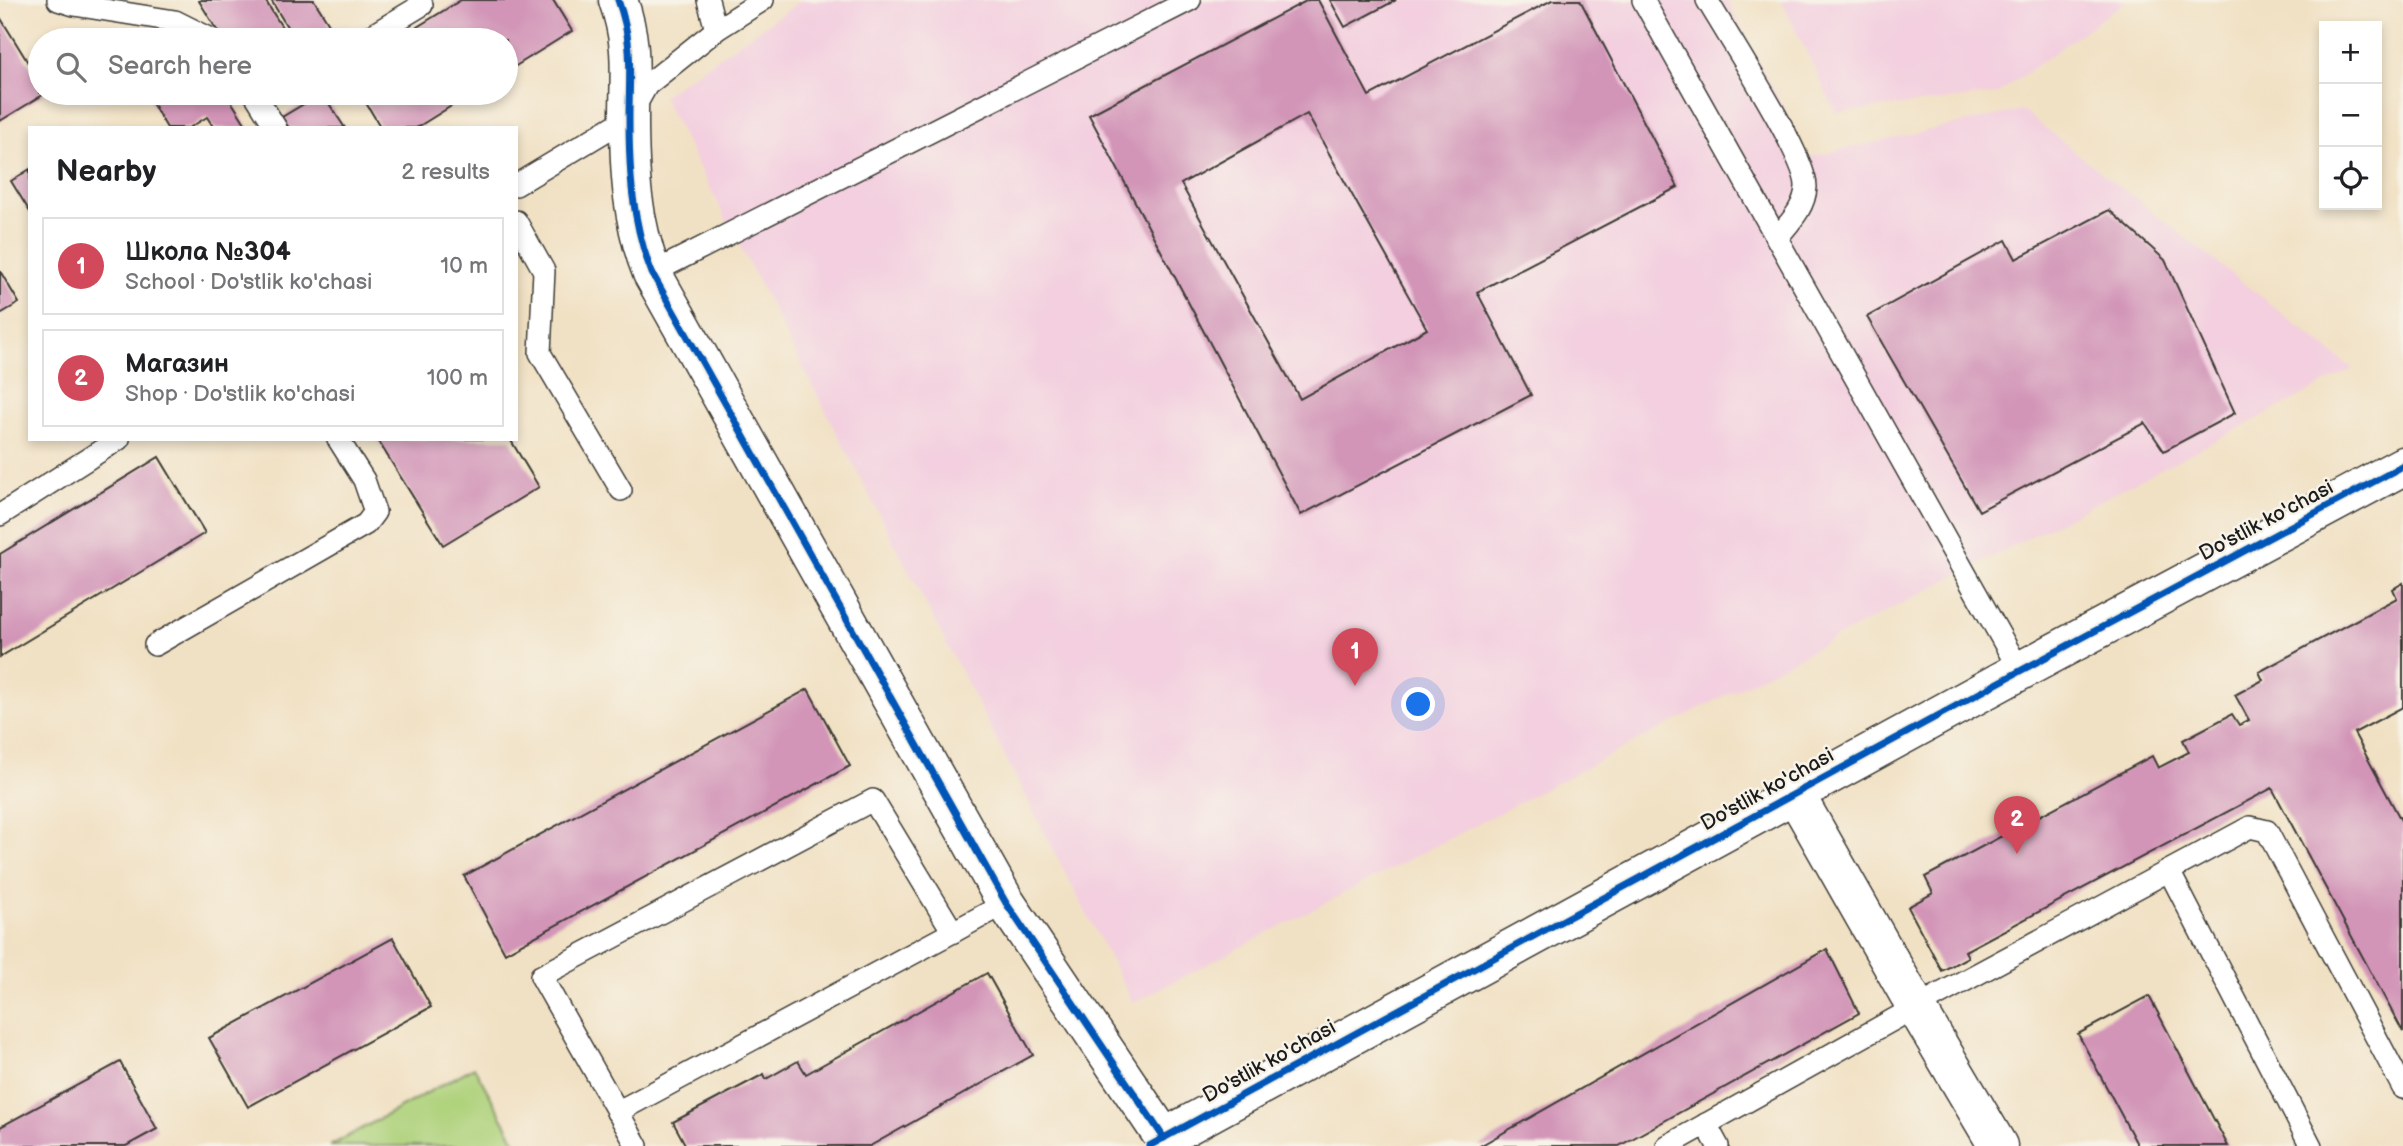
<!DOCTYPE html>
<html lang="en">
<head>
<meta charset="utf-8">
<style>
	:root { --surface:#fff; --page:#f6f6f6; --text:#202124; --muted:#757577; --line:#e0e0e0; --accent:#d1495b }
	body { margin:0; font-family:"Balsamiq Sans",sans-serif; background:var(--page); color:var(--text) }
	.controls { position:absolute; right:21px; top:21px; display:grid; overflow:hidden; border-radius:0px; box-shadow:0 4px 10px #0003 }
	.controls button { width:63px; height:63px; display:grid; place-items:center; padding:0; border:0; border-bottom:2px solid var(--line); background:var(--surface); color:var(--text); font:35px sans-serif }
	.you { position:absolute; left:1419px; top:705px; width:24px; height:24px; margin:-18px; border:5px solid #fff; border-radius:50%; background:#1a73e8; box-shadow:0 0 0 10px #1a73e833 }
	.badge { display:grid; place-items:center; width:46px; height:46px; border-radius:50%; background:var(--accent); color:#fff; font-size:23px; font-weight:700 }
	.pin { position:absolute; translate:-50% -58px; filter:drop-shadow(0 2px 4px #0008) }
	.pin::after { content:''; position:absolute; top:37px; width:24px; height:21px; background:inherit; clip-path:polygon(0 0,100% 0,50% 100%) }
	.list { margin:0; padding:0; list-style:none }
	h2 { display:flex; justify-content:space-between; align-items:center; height:91px; margin:0; padding:0 28px; font-size:30px }
	h2 small { font-size:23px; font-weight:400; color:var(--muted) }
	.list li { display:grid; grid-template-columns:46px 1fr auto; gap:21px; align-items:center; box-sizing:border-box; height:98px; margin:0 14px 14px; padding:0 14px; border:2px solid var(--line); border-radius:0px }
	.list b { display:block; font-size:26px; white-space:nowrap }
	.list p { margin:0; font-size:23px; white-space:nowrap; color:var(--muted) }
	.list em { font-size:23px; font-style:normal; color:var(--muted) }
	.icon { flex:none; width:38px; height:38px; fill:none; stroke:currentColor; stroke-width:2; stroke-linecap:round; stroke-linejoin:round }
	.map { position:relative; flex:none; width:2403px; height:1146px; overflow:hidden }
	.search { position:absolute; background:var(--surface); box-shadow:0 4px 10px #0003; left:28px; top:28px; width:490px; height:77px; display:flex; align-items:center; gap:18px; box-sizing:border-box; padding:0 24px; border-radius:38px; color:var(--muted); font-size:26px }
	.panel { position:absolute; background:var(--surface); box-shadow:0 4px 10px #0003; left:28px; top:126px; width:490px; height:315px; border-radius:0px }
	.map>svg:first-child { display:block }
	.built { fill:#f3cfdf }
	.green { fill:#afd27b; stroke:#66774c; stroke-width:2 }
	.building { fill:#d294b7; fill-rule:evenodd }
	.lines { fill:none; stroke-linecap:round; stroke-linejoin:round }
	.service-casing { stroke:#3c3a35; stroke-width:24 }
	.minor-casing { stroke:#3c3a35; stroke-width:41 }
	.tertiary-casing { stroke:#3c3a35; stroke-width:41 }
	.service { stroke:#fff; stroke-width:21 }
	.minor { stroke:#fff; stroke-width:38 }
	.tertiary { stroke:#fff; stroke-width:38 }
	.cycleway-casing { stroke:#f7f3e8; stroke-width:11 }
	.cycleway { stroke:#0057b8; stroke-width:7 }
	.labels { text-anchor:middle; stroke-width:5; stroke-linejoin:round; paint-order:stroke }
	.street-label { font-size:21px; fill:#1c1c1c; stroke:#f7f3e8 }
</style>
</head>
<body>
<div class="map">
<svg width="2403" height="1146" viewBox="0 0 2403 1146">
	<rect width="100%" height="100%" fill="#f7f3e8"/>
	<filter id="ink" filterUnits="userSpaceOnUse"><feTurbulence type="fractalNoise" baseFrequency=".0143" numOctaves="2"/><feDisplacementMap in="SourceGraphic" scale="14" xChannelSelector="R" yChannelSelector="G"/><feConvolveMatrix kernelMatrix="1 2 1 2 8 2 1 2 1" color-interpolation-filters="sRGB"/></filter>
	<filter id="wash" filterUnits="userSpaceOnUse"><feTurbulence type="fractalNoise" baseFrequency=".00686" numOctaves="4" result="noise"/><feDisplacementMap in="SourceGraphic" scale="28" xChannelSelector="R" yChannelSelector="G"/><feGaussianBlur stdDeviation="1.57" result="paint"/><feColorMatrix in="noise" values="0 0 0 0 0 0 0 0 0 0 0 0 0 0 0 0 0 1.4 0 .05"/><feComposite in="paint" operator="in"/></filter>
	<g filter="url(#wash)">
		<rect width="100%" height="100%" fill="#f1e1c4"/>
		<g class="built">
			<path d="M802,0H1727L1808,157L2022,110L2353,369L1133,1003L662,96Z"/>
			<path d="M1781,0H2127L1997,94L1836,113Z"/>
		</g>
		<path class="green" d="M474,1067L518,1146H330Z"/>
		<g id="blocks">
			<g class="building">
				<path d="M201,0H265L290,40H223L199,1Z"/>
				<path d="M271,0H314L339,40H295Z"/>
				<path d="M461,0H553L572,31L506,72V40H396Z"/>
				<path d="M1308,0H1318L1369,96L1552,0H1580L1678,187L1477,292L1531,395L1301,515L1089,115ZM1307,114L1427,329L1300,399L1181,184Z"/>
				<path d="M1330,0H1396L1345,27Z"/>
				<path d="M0,17L40,82V93H46L0,121Z"/>
				<path d="M154,93H226L248,128H214L207,117L189,128H167L148,96Z"/>
				<path d="M322,93L345,128H289L282,117Z"/>
				<path d="M360,93H472L416,128H381Z"/>
				<path d="M30,169V212L11,181Z"/>
				<path d="M2109,210L2165,260L2235,413L2164,451L2145,423L1979,511L1867,317L2006,240L2016,259Z"/>
				<path d="M0,271L19,303L0,314Z"/>
				<path d="M377,439H510L539,487L443,545Z"/>
				<path d="M159,457L205,533L0,657V554Z"/>
				<path d="M2403,583V707L2354,733L2403,824V1032L2272,788L1965,951L1968,957L1942,971L1908,907L1933,893L1925,877L2152,756L2158,768L2189,752L2183,740L2232,714L2239,725L2249,720L2235,695L2263,680L2259,672L2397,598L2393,589Z"/>
				<path d="M808,689L850,766L505,953L464,876Z"/>
				<path d="M393,938L431,1007L248,1107L209,1038Z"/>
				<path d="M1827,949L1859,1013L1619,1146H1480Z"/>
				<path d="M987,973L1033,1055L870,1146H686L673,1122L764,1074L766,1079L798,1061L806,1074Z"/>
				<path d="M2149,996L2228,1146H2138L2078,1034Z"/>
				<path d="M120,1062L157,1129L126,1146H0V1127Z"/>
			</g>
		</g>
	</g>
	<g filter="url(#ink)">
		<use href="#blocks" fill-opacity="0" stroke="#3c3a35" stroke-width="2"/>
		<g class="lines">
			<g class="service-casing">
				<g id="service">
					<path d="M58,0L74,5L175,21L213,40"/>
					<path d="M708,0L716,30"/>
					<path d="M1643,0L2020,671"/>
					<path d="M1707,0C1726,33 1807,157 1806,187C1805,208 1789,223 1777,238"/>
					<path d="M364,40L422,5L419,0"/>
					<path d="M254,93L276,128"/>
					<path d="M516,185L629,117L647,85L716,30L763,0"/>
					<path d="M516,221L544,271L540,353L621,490"/>
					<path d="M652,273L1190,0"/>
					<path d="M0,515L119,439"/>
					<path d="M155,645L366,524L375,512L364,480L338,439"/>
					<path d="M2169,871L2311,1146"/>
					<path d="M617,1112L953,932"/>
					<path d="M1706,1124L1718,1146"/>
					<path d="M637,1146L541,976L873,800L953,932L1006,903"/>
					<path d="M1667,1146L1916,1007L2250,827L2267,831L2403,1088"/>
				</g>
			</g>
			<g class="minor-casing">
				<path id="minor" d="M1795,794L1916,1007L1998,1146"/>
			</g>
			<g class="tertiary-casing">
				<path id="tertiary" d="M618,0C634,44 629,73 629,118C629,171 632,223 652,273L1006,903L1164,1138L2020,671L2403,466"/>
			</g>
			<use href="#service" class="service"/>
			<use href="#minor" class="minor"/>
			<use href="#tertiary" class="tertiary"/>
			<g class="cycleway-casing">
				<g id="cycleway">
					<path d="M618,0C634,44 629,73 629,118C629,171 632,223 652,273L1006,903L1164,1138"/>
					<path d="M1149,1146L2020,671L2403,466"/>
				</g>
			</g>
			<use href="#cycleway" class="cycleway"/>
		</g>
	</g>
	<g class="labels">
		<g class="street-label">
			<text transform="translate(2266 520) rotate(-28)" y="7">Do'stlik ko'chasi</text>
			<text transform="translate(1767 789) rotate(-29)" y="7">Do'stlik ko'chasi</text>
			<text transform="translate(1269 1061) rotate(-29)" y="7">Do'stlik ko'chasi</text>
		</g>
	</g>
</svg>
<div class="controls">
<button>+</button>
<button>−</button>
<button><svg class="icon" aria-label="locate" viewBox="0 0 24 24"><circle cx="12" cy="12" r="6"/><path d="M12 2v4M12 18v4M2 12h4M18 12h4"/></svg></button>
</div>
<div class="you"></div>
<div class="pin badge" style="left:1355px;top:686px">1</div>
<div class="pin badge" style="left:2017px;top:854px">2</div>
<div class="search"><svg class="icon" aria-label="search" viewBox="0 0 24 24"><circle cx="10" cy="10" r="6"/><path d="M15 15l6 6"/></svg>Search here</div>
<section class="panel">
<h2>Nearby<small>2 results</small></h2>
<ul class="list">
<li><span class="badge">1</span><div><b>Школа №304</b><p>School · Do'stlik ko'chasi</p></div><em>10 m</em></li>
<li><span class="badge">2</span><div><b>Магазин</b><p>Shop · Do'stlik ko'chasi</p></div><em>100 m</em></li>
</ul>
</section>
</div>
</body>
</html>
